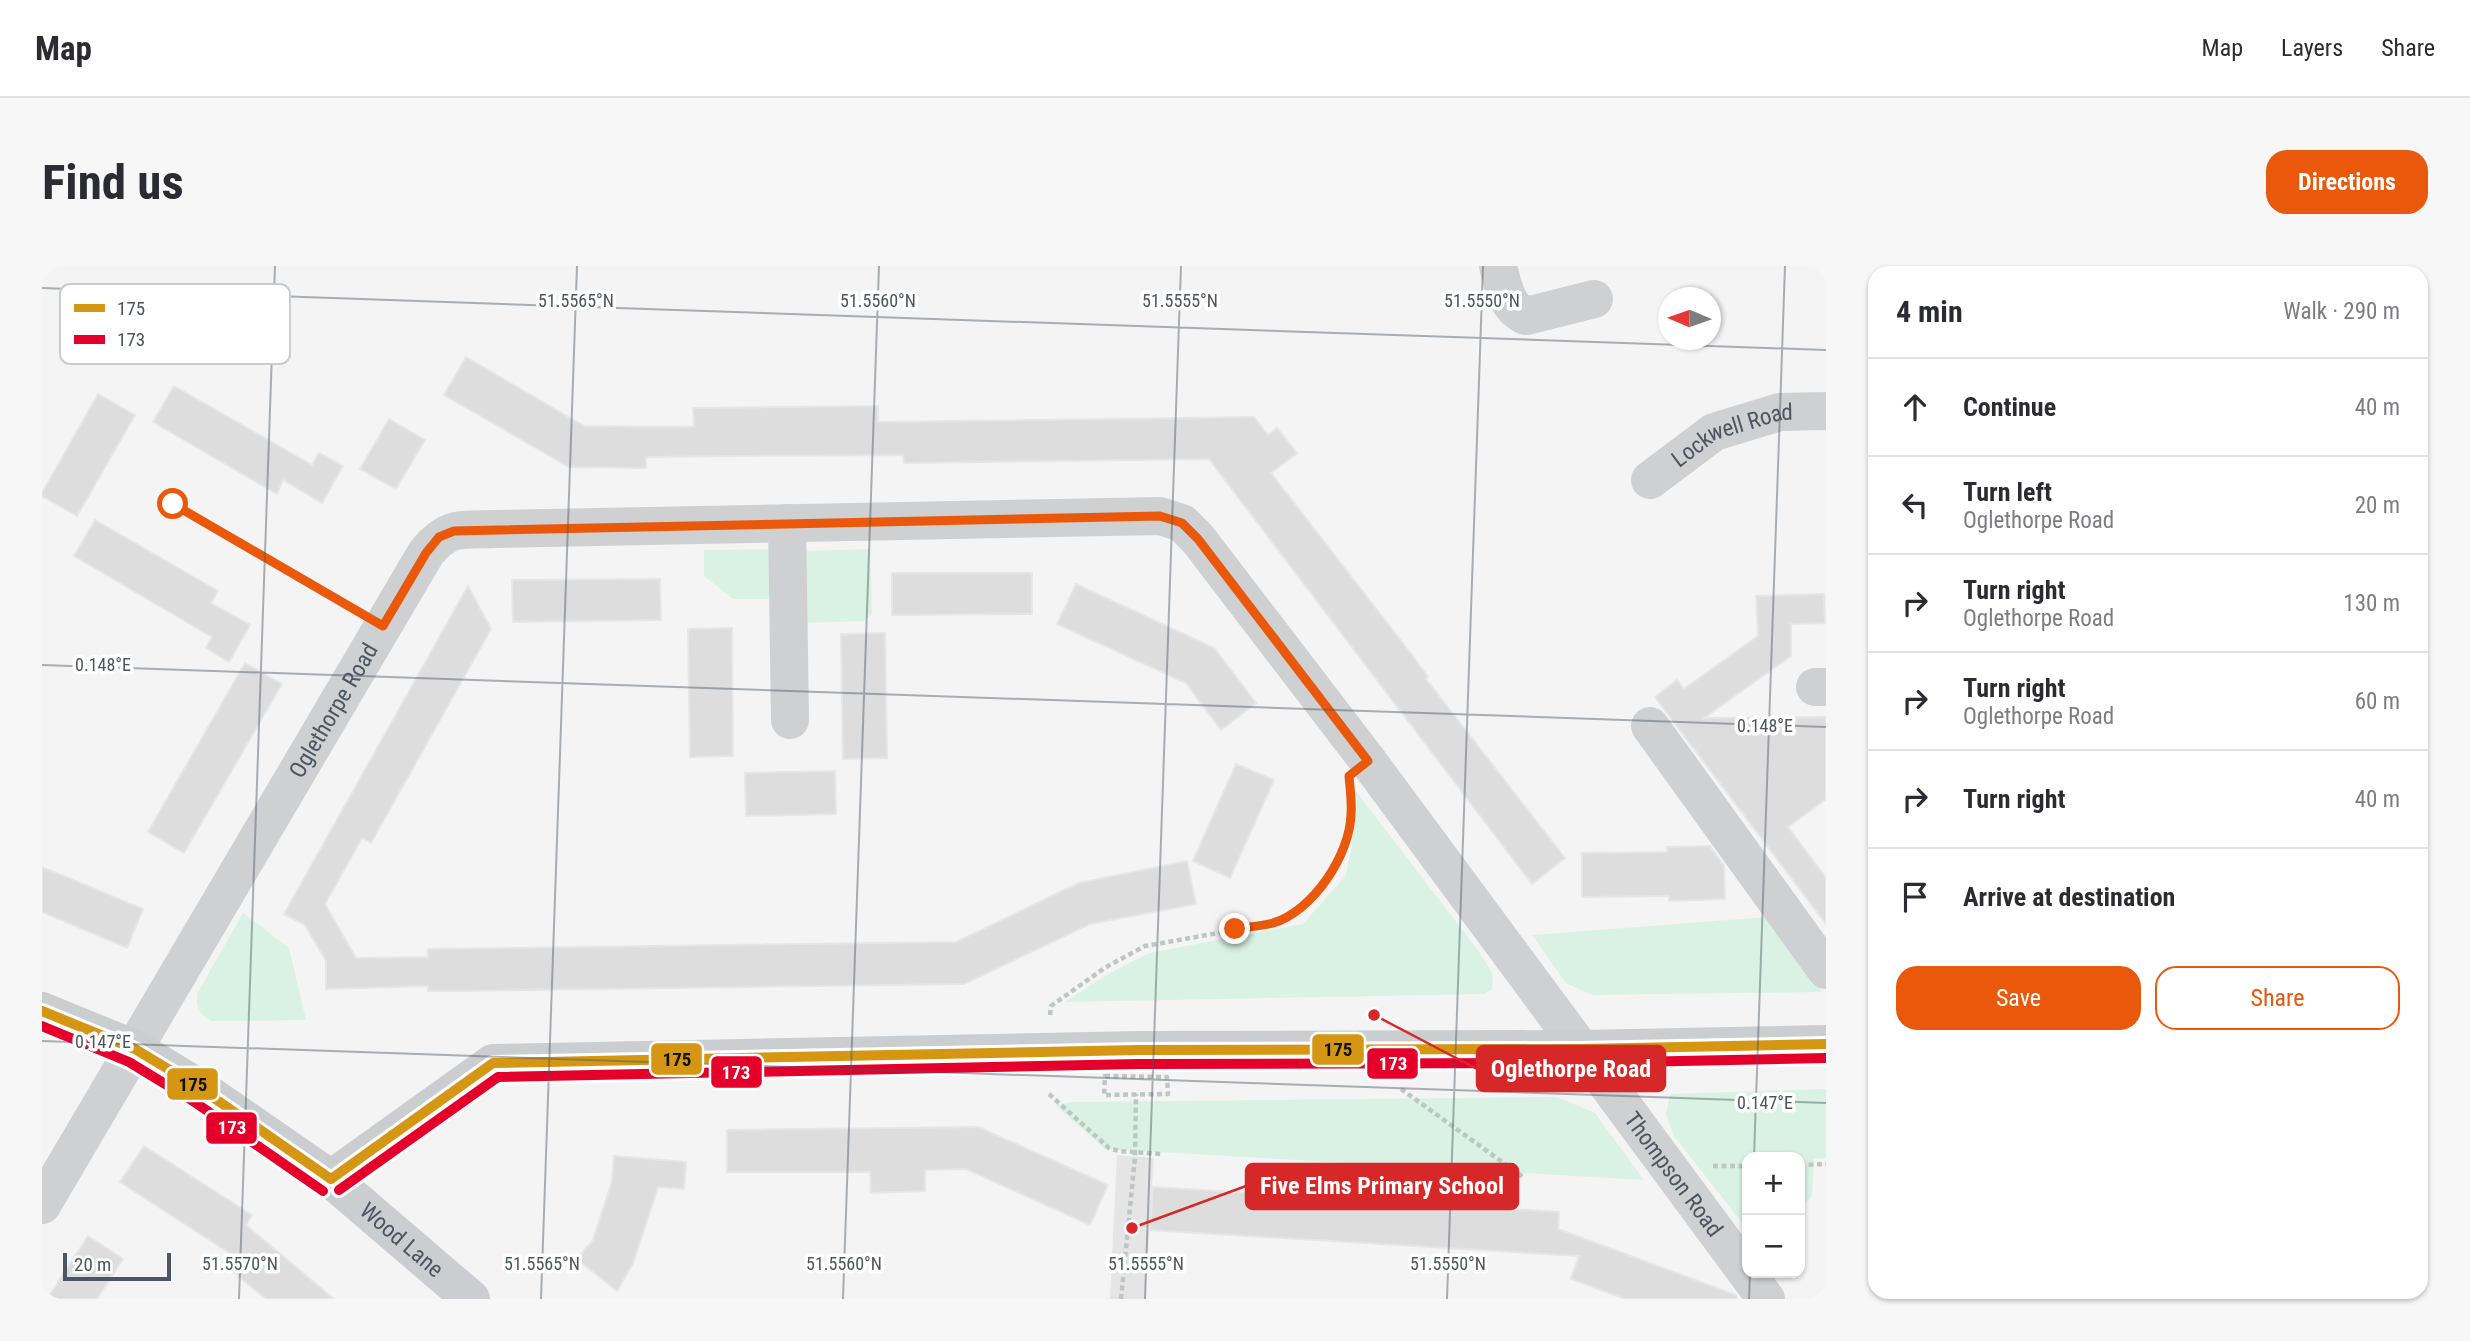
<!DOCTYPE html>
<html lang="en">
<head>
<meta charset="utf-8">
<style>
	:root { --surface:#fff; --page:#f7f7f7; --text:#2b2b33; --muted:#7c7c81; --line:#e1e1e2; --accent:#ea580c }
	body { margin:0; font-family:"Roboto Condensed",sans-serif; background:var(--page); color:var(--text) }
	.controls { position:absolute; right:21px; bottom:21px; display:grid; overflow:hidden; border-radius:14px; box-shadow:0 2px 5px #0004 }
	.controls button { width:63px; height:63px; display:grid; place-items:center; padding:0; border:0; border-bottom:2px solid var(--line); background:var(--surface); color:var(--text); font:35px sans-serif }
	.compass { position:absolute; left:1616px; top:21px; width:63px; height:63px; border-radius:50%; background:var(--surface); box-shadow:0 2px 5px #0004; rotate:272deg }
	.scale { position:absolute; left:21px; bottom:18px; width:108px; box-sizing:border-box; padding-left:7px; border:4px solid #4a5661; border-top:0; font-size:19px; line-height:24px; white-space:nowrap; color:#4a5661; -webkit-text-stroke:5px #fff; paint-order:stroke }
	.stop { position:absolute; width:21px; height:21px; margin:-16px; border:5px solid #ea580c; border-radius:50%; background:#fff }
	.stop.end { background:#ea580c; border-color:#fff; box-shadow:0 2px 7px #0008 }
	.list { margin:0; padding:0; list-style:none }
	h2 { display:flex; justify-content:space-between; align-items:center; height:91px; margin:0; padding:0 28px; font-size:30px }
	h2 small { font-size:23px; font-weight:400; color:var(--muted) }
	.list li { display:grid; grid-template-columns:46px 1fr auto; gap:21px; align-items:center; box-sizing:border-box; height:98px; padding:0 28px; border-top:2px solid var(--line) }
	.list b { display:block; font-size:26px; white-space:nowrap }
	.list p { margin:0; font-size:23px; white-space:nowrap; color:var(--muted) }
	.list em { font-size:23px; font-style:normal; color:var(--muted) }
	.actions { display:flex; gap:14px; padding:21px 28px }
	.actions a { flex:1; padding:16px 0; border:2px solid var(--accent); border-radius:21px; text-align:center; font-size:24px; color:var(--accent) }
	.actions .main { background:var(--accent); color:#fff }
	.icon { flex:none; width:38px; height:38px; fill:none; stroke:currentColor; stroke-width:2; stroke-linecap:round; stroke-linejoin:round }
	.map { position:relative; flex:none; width:1784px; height:1033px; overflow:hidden; border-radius:21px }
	header { display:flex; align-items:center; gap:42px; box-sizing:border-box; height:98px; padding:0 35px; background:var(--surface); border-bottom:2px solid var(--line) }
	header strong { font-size:33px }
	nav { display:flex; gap:38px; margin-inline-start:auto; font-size:24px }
	.intro { display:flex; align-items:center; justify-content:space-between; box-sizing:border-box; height:168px; padding:0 42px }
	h1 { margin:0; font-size:49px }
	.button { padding:18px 32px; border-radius:21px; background:var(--accent); color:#fff; font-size:24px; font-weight:700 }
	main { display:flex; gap:42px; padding:0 42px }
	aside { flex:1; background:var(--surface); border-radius:21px; box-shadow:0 2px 5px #0004 }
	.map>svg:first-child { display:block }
	.education { fill:#e6e5e6 }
	.green { fill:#d9f2e3 }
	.building { fill:#ddddde; stroke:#e5e6e7; stroke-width:2 }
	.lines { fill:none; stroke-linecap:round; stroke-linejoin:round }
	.path { stroke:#bcc7c4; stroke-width:4.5; stroke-dasharray:5 3.5; stroke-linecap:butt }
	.minor { stroke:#ced0d2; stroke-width:38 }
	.major { stroke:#caced1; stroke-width:38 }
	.bus-1-casing { stroke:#fff; stroke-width:16 }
	.bus-2-casing { stroke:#fff; stroke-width:16 }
	.bus-1 { stroke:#d49613; stroke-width:10 }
	.bus-2 { stroke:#e4002b; stroke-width:10 }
	.route { stroke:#ea580c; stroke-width:9 }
	.ticks { fill:none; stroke:#4a5661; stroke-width:2; stroke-opacity:0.45 }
	.labels { text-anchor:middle; stroke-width:7; stroke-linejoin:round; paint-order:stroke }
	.street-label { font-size:23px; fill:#4a5661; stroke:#fff }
	.key { fill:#fff; stroke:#c9ccd0; stroke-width:2 }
	.key-label { font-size:19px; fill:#4a5661 }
	.ticks-label { font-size:18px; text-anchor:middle; fill:#4a5661; stroke:#fff; stroke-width:7; stroke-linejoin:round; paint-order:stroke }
	.leader { fill:none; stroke:#d62828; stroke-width:2.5 }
	.callout-dot { fill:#d62828; stroke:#fff; stroke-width:2.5 }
	.callout { fill:#d62828; stroke:#d62828; stroke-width:2.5 }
	.callout-label { font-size:24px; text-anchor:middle; font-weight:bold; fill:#fff }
	.line-badge { stroke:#fff; stroke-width:2.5 }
	.badge-label { font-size:19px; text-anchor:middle; font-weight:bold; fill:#fff }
	.pale-badge-label { font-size:19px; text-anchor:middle; font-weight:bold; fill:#111 }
</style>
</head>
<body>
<header>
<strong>Map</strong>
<nav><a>Map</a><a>Layers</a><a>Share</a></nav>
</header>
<div class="intro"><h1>Find us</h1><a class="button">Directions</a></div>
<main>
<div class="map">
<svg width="1784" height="1033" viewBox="0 0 1784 1033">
	<rect width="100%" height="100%" fill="#f4f4f4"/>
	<path class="education" d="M1075,889L1112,892L1103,1033H1068Z"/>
	<g class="green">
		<path d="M734,283L735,333H691L662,310V284Z"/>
		<path d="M828,283L830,347L822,355L757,357L763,285Z"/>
		<path d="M1312,523L1435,683L1451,708L1450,723L1442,728L1023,736L1068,707L1107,687L1261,658L1304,609L1313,560Z"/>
		<path d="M201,647L247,682L264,754L169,755C157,748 153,740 156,726Z"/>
		<path d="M1726,651L1780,726L1550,729L1524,717L1490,669Z"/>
		<path d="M1784,823V892L1772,893L1770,930L1758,943V891H1705V963L1632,870L1624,848L1628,828Z"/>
		<path d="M1515,831L1553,847L1602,914L1063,883L1013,839L1030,836Z"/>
	</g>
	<g class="building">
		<path d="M424,91L542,160L652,161L651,142L836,140V156L1212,151L1226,169L1235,162L1255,187L1229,207L1370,389L1386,411L1384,413L1523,592L1490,618L1167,193L862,197L861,189L698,190L604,191V202L527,201L402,129Z"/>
		<path d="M132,120L270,199L277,187L301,200L280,237L241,214L235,228L111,156Z"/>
		<path d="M56,128L93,149L35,250L0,230V227Z"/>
		<path d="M347,153L383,174L354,223L318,203Z"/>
		<path d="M53,254L176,325L169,337L208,359L187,396L164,382L170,371L32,290Z"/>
		<path d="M850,307H990V348L850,349Z"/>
		<path d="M618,313L619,354L471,356L470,314Z"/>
		<path d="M1034,318L1172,382L1214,437L1179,464L1144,417L1015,358Z"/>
		<path d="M426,320L449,363L329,577L320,572L283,638L314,692L386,691V683L914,676L1037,617L1145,595L1154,638L1048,658L922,718L415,725H386V720L284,723V695L263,659L242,648Z"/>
		<path d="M1782,328L1783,357L1749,358V390L1662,452L1784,451V533L1746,561L1784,612V658L1613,431L1635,414L1642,423L1716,370L1714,330Z"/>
		<path d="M690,362L691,490L648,491L646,363Z"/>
		<path d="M843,367L845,492L801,493L799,368Z"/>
		<path d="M203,397L240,418L142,587L106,566Z"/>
		<path d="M1194,498L1232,514L1188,612L1151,595Z"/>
		<path d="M793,505L794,548L704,550L703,507Z"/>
		<path d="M1668,580L1682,600L1683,633L1627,635V630L1540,631V587L1625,586V581Z"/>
		<path d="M0,601L101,643L85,682L0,646Z"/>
		<path d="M936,861L1066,919L1048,959L924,903L883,904V925L829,927L828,906H685V864Z"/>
		<path d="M102,880L210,949L204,959L292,1033H224L189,1004L198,994L78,916Z"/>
		<path d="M572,890L644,896L642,923L616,921L591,997L575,1025L535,993L551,974L570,915Z"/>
		<path d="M1111,921L1517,946L1516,963L1694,1029L1695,1033H1583L1529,1013L1537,990L1108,964Z"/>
		<path d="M46,970L81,993L55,1033H5Z"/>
	</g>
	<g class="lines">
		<g class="path">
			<path d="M131,238L310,342"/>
			<path d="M1008,749L1009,740L1064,701L1103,680L1233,657L1263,639L1287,611L1301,583L1310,550L1309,536"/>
			<path d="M1063,810L1125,811L1126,828L1062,829Z"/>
			<path d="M1359,823L1481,911"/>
			<path d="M1007,828L1067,882L1077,885L1119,888"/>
			<path d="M1758,899L1784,898"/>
			<path d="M1671,900H1705"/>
			<path d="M1079,1033L1093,891L1094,828"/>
		</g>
		<g class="minor">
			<path d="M1456,0C1461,19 1464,42 1484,50L1552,33"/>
			<path id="s1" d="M1608,214L1672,166L1738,146L1784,145"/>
			<path d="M745,257L748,454"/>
			<path d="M1773,421H1784"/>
			<path d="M1608,460L1784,704"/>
			<path id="s2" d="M0,939L384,287C407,259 419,264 453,263L1118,250L1140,257L1156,273L1326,495L1724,1033"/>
		</g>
		<g class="major">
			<path id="s3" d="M0,745L93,783L159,823L289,913L429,1033"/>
			<path d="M289,913L451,797L1096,784L1539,783L1784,778"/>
		</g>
		<g class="bus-1-casing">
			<g id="bus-1">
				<path d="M0,745L93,783L159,823L289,913"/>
				<path d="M289,913L451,797L1096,784L1539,783L1784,778"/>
			</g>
		</g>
		<g class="bus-2-casing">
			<g id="bus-2">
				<path d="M0,760L87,796L151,835L281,925"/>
				<path d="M297,924L456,811L1096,798L1539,797L1784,792"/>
			</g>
		</g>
		<use href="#bus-1" class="bus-1"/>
		<use href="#bus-2" class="bus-2"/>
	</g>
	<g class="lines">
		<path class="route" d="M131,238L341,360L384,287L397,271L412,265L1118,250L1140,257L1156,273L1326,495L1307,510C1308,522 1310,535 1309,548C1308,589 1271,645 1231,657C1219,660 1205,661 1193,663"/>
	</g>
	<path class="ticks" d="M0,22L1784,84M0,399L1784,461M0,775L1784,837M1712,891L1743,0M197,1033L233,0M499,1033L535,0M801,1033L837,0M1103,1033L1139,0M1405,1033L1441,0M1707,1033L1708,1007"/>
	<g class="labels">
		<g class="street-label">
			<text dy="8" stroke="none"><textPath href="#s1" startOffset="96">Lockwell Road</textPath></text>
			<text dy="8" stroke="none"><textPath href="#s2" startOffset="574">Oglethorpe Road</textPath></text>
			<text dy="8" stroke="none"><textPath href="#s2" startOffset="2338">Thompson Road</textPath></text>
			<text dy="8" stroke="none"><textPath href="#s3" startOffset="429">Wood Lane</textPath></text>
		</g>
	</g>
	<rect x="18" y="18" width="230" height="80" rx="10" class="key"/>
	<rect x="32" y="38" width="31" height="8" fill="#d49613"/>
	<rect x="32" y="69" width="31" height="9" fill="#e4002b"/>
	<g class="key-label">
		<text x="75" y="49">175</text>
		<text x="75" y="80">173</text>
	</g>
	<g class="ticks-label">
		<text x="534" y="41">51.5565°N</text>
		<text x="836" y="41">51.5560°N</text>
		<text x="1138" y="41">51.5555°N</text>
		<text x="1440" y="41">51.5550°N</text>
		<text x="61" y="405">0.148°E</text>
		<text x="1723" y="466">0.148°E</text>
		<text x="61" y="782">0.147°E</text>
		<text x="1723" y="843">0.147°E</text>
		<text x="198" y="1004">51.5570°N</text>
		<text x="500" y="1004">51.5565°N</text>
		<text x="802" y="1004">51.5560°N</text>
		<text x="1104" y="1004">51.5555°N</text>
		<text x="1406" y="1004">51.5550°N</text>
	</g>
	<path class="leader" d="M1332 749L1435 803M1090 962L1204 920"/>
	<g class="callout-dot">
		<circle cx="1332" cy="749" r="7"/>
		<circle cx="1090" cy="962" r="7"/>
	</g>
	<g class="callout">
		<rect x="1435" y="780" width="188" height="45" rx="7"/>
		<rect x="1204" y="898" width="272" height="45" rx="7"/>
	</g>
	<g class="callout-label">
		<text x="1529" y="811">Oglethorpe Road</text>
		<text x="1340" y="928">Five Elms Primary School</text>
	</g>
	<g class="line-badge">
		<rect x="1269" y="767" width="54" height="33" rx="7" fill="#d49613"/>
		<rect x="608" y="776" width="53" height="34" rx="7" fill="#d49613"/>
		<rect x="1324" y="781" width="53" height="33" rx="7" fill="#e4002b"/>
		<rect x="668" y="789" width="53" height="34" rx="7" fill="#e4002b"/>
		<rect x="124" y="801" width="53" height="34" rx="7" fill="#d49613"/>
		<rect x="163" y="845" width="53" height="34" rx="7" fill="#e4002b"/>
	</g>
	<g class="badge-label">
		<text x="1351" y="804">173</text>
		<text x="694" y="813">173</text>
		<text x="190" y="868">173</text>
	</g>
	<g class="pale-badge-label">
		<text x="1296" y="790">175</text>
		<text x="635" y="800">175</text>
		<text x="151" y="825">175</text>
	</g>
</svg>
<div class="controls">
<button>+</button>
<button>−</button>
</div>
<svg class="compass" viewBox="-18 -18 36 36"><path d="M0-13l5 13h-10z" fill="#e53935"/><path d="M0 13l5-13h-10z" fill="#7c7c81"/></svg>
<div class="scale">20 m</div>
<div class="stop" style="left:131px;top:238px"></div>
<div class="stop end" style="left:1193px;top:663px"></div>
</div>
<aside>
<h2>4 min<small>Walk · 290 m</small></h2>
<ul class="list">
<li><svg class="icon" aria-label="ahead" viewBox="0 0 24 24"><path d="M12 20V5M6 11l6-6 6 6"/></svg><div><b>Continue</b></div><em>40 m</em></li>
<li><svg class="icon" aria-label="left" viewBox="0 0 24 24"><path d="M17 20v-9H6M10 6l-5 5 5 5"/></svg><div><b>Turn left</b><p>Oglethorpe Road</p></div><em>20 m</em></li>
<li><svg class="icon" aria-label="right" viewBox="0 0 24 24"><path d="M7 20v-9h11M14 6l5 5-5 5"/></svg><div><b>Turn right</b><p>Oglethorpe Road</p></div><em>130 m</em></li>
<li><svg class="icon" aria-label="right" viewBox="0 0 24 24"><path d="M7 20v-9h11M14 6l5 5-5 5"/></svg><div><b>Turn right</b><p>Oglethorpe Road</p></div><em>60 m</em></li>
<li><svg class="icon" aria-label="right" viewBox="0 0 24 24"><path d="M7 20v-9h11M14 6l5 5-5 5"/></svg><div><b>Turn right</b></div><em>40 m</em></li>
<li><svg class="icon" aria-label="arrive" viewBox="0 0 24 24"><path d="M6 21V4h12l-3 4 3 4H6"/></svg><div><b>Arrive at destination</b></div></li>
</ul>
<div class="actions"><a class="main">Save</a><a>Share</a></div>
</aside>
</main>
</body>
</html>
